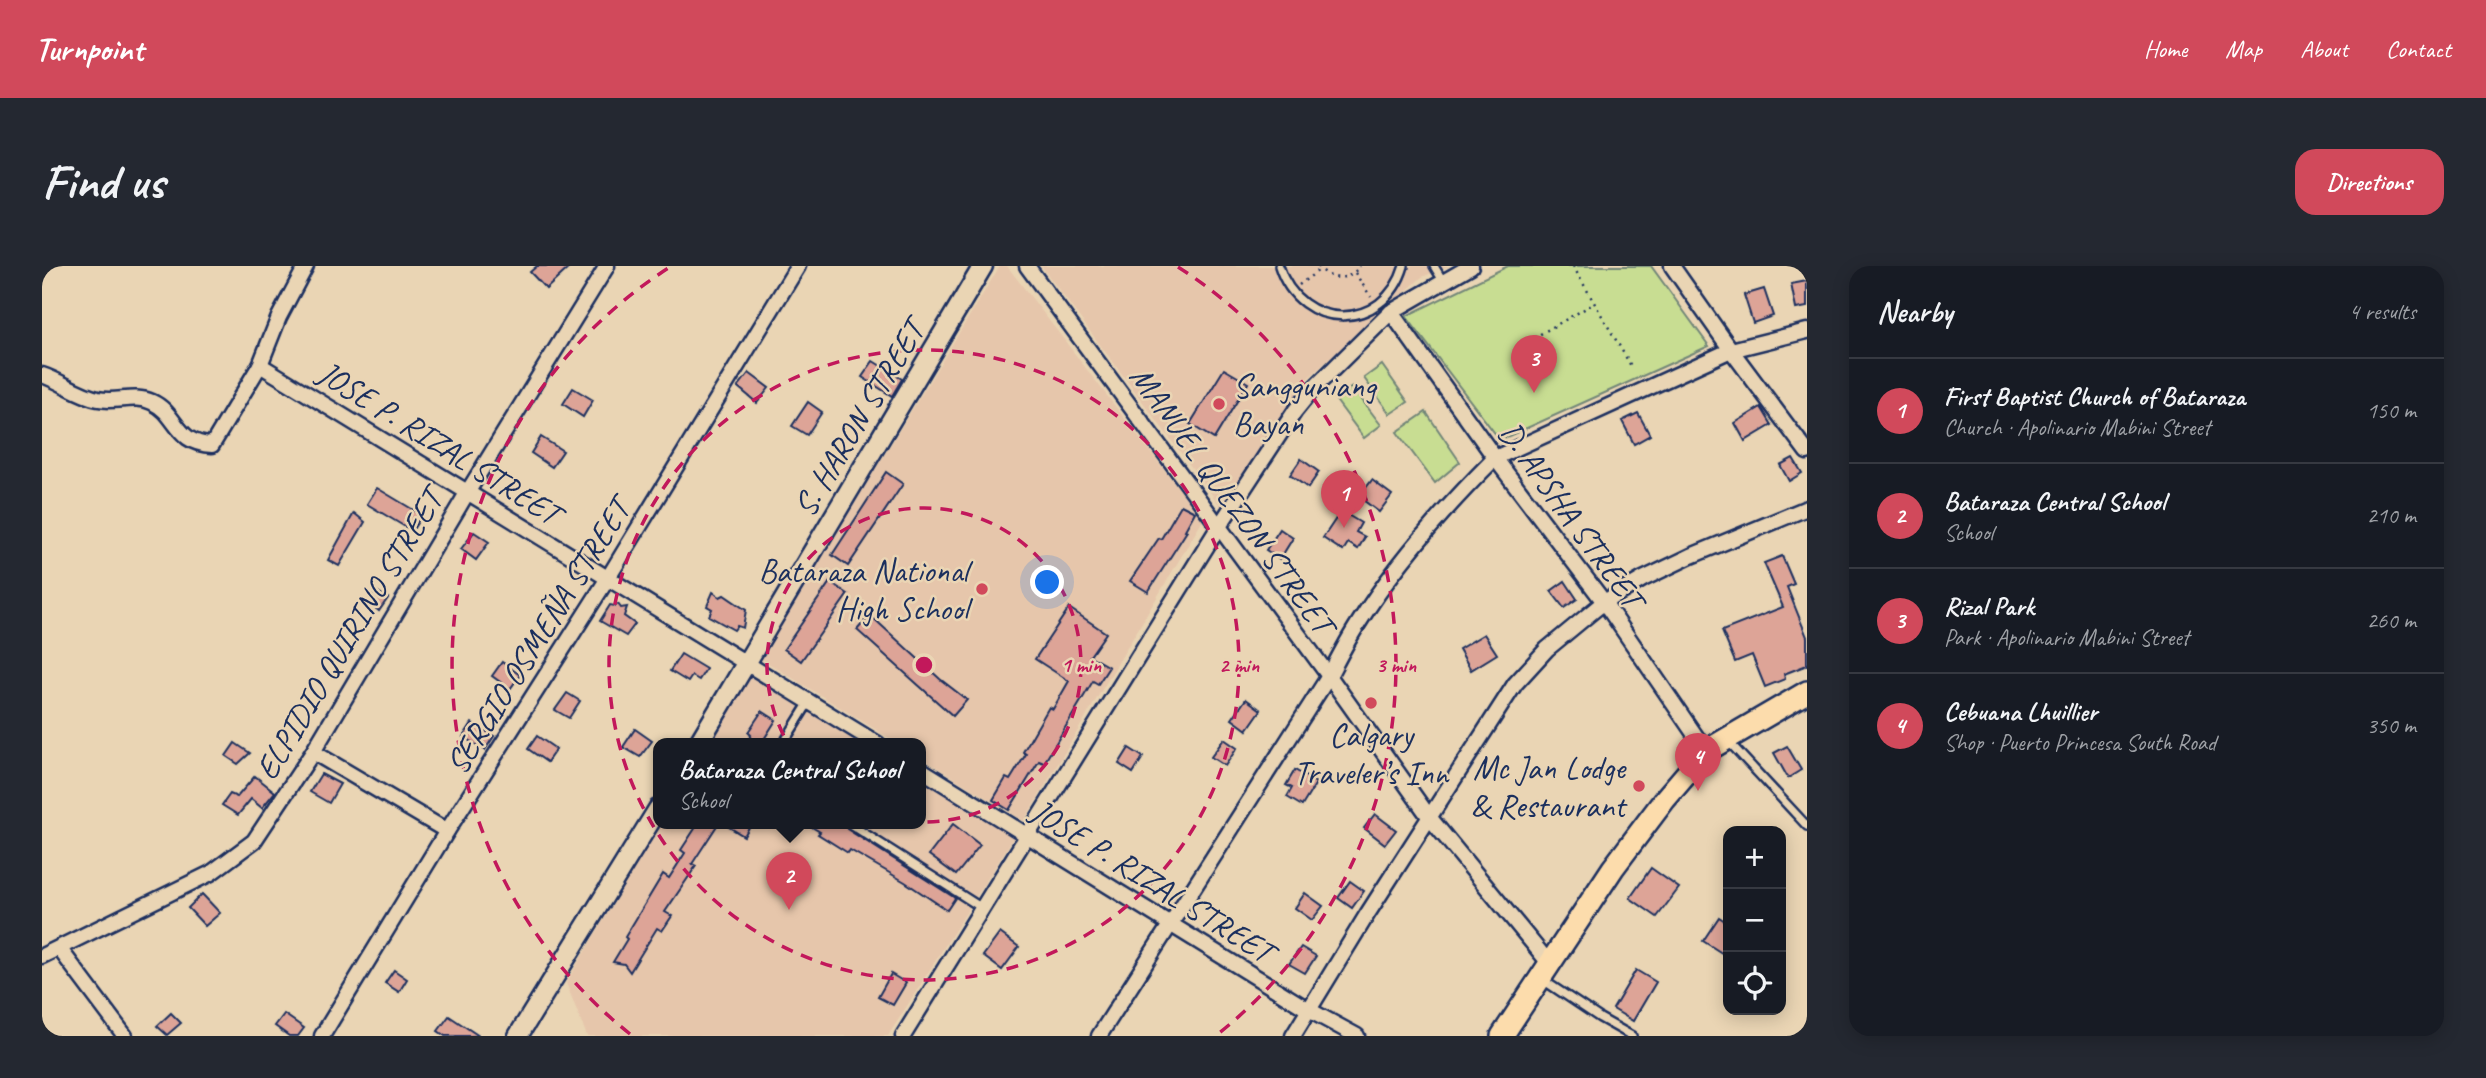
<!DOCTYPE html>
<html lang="en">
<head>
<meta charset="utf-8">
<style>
	:root { --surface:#171b24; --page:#242831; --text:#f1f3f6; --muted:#9ea1a6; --line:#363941; --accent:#d1495b }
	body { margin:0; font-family:Caveat,sans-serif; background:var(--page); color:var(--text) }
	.controls { position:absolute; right:21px; bottom:21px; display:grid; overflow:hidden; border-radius:14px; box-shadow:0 4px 18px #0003 }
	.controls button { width:63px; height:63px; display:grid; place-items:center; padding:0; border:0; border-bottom:2px solid var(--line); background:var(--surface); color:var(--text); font:35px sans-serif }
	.you { position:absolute; left:1006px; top:317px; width:24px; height:24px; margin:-18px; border:5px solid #fff; border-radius:50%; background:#1a73e8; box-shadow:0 0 0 10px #1a73e833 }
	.badge { display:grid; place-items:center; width:46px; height:46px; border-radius:50%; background:var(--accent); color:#fff; font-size:23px; font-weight:700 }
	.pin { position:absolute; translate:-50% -58px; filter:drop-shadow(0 2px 4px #0008) }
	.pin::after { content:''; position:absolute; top:37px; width:24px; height:21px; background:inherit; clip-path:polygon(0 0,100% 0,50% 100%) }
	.popup { position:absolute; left:611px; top:472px; width:273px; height:91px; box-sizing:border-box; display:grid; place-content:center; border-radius:14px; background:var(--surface); filter:drop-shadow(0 2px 5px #0005); font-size:23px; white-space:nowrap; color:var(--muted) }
	.popup b { font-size:26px; color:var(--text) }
	.popup::after { content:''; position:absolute; left:50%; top:100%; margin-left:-14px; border:14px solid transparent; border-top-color:var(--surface) }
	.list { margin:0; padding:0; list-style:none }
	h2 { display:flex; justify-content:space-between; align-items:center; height:91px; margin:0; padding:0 28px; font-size:30px }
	h2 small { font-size:23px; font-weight:400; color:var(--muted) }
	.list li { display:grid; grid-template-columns:46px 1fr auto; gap:21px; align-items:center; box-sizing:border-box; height:105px; padding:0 28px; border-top:2px solid var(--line) }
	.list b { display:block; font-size:26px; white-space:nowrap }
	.list p { margin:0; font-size:23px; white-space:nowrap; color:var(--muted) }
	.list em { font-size:23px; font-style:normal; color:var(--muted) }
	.icon { flex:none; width:38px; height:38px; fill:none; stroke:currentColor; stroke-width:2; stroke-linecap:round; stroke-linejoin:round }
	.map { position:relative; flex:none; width:1765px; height:770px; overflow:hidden; border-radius:21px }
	header { display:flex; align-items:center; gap:42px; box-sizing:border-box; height:98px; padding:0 35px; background:var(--accent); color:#fff }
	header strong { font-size:33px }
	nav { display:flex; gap:38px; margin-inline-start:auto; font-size:24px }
	.intro { display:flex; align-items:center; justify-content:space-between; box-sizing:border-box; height:168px; padding:0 42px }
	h1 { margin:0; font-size:49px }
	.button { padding:18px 32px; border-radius:21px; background:var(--accent); color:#fff; font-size:24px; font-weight:700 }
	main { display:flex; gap:42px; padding:0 42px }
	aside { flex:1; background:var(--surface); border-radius:21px; box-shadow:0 4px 18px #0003 }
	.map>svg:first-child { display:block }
	.built { fill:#e6c6ab }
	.green { fill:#c8dd92; stroke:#728678; stroke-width:2 }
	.building { fill:#dda497; stroke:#1b2f5e; stroke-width:2 }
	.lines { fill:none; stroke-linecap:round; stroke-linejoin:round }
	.service-casing { stroke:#1b2f5e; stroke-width:12 }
	.minor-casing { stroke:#1b2f5e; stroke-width:19 }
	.tertiary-casing { stroke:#1b2f5e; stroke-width:23 }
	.primary-casing { stroke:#1b2f5e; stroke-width:26 }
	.path { stroke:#1b2f5e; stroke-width:2.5; stroke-dasharray:2 5; stroke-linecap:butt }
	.service { stroke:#ead5b4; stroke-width:7 }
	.minor { stroke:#ead5b4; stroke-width:14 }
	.tertiary { stroke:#ead5b4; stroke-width:18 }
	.primary { stroke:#fcdcac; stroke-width:21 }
	.ring { fill:none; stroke:#c2185b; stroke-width:3.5; stroke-dasharray:12 9 }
	.poi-dot { fill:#d1495b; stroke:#ead5b4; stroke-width:2.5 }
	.labels { text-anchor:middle; stroke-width:5; stroke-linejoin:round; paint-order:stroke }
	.poi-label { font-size:33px; fill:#1b2f5e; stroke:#ead5b4; text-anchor:end }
	.street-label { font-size:33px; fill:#1b2f5e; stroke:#ead5b4 }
	.centre { fill:#c2185b; stroke:#ead5b4; stroke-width:3.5 }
	.ring-label { font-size:21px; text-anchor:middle; font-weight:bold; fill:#c2185b; stroke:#ead5b4; stroke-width:5; stroke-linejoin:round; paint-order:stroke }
</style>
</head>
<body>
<header>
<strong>Turnpoint</strong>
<nav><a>Home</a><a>Map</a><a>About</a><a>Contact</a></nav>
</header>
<div class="intro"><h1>Find us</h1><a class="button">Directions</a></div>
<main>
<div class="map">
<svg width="1765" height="770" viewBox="0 0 1765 770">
	<rect width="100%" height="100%" fill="#ead5b4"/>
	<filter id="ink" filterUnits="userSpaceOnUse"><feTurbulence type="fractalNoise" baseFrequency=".0143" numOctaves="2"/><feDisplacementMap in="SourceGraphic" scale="14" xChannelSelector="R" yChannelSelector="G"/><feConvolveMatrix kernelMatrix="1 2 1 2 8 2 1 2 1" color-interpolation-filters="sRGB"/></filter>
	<g filter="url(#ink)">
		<g class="built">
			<path d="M958,0H965L1161,254L982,555L878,491V478H857L718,392Z"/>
			<path d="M999,0H1407L1380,11L1266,112L1180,242Z"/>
			<path d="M709,409L821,478H667Z"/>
			<path d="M878,513L972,571L846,770H545L524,717L619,558H878Z"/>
		</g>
		<g class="green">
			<path d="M1466,0H1609L1667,80L1458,174L1364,50Z"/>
			<path d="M1340,99L1366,136L1348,148L1322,112Z"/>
			<path d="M1310,121L1339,159L1322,172L1293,133Z"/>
			<path d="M1384,146L1418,196L1393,217L1355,166Z"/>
		</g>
		<g class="building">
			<path d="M495,0H529L504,23L488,6Z"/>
			<path d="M1765,15V41L1754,43L1749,18Z"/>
			<path d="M1722,23L1731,50L1711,57L1702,29Z"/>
			<path d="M831,95L860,113L850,130L820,111Z"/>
			<path d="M1182,103L1206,117L1172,173L1148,158Z"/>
			<path d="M707,107L727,122L715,137L696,121Z"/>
			<path d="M531,122L551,134L541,151L521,138Z"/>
			<path d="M766,136L780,146L765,169L750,160Z"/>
			<path d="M1719,141L1730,159L1703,175L1693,157Z"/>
			<path d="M1596,147L1608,169L1592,178L1580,155Z"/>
			<path d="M499,171L521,185L510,201L489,187Z"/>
			<path d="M1751,192L1760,207L1747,215L1738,199Z"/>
			<path d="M1259,193L1277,206L1266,222L1248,209Z"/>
			<path d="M844,206L861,218L806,300L790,289Z"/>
			<path d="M1330,214L1350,229L1337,246L1317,231Z"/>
			<path d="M335,222L380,249L370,265L325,238Z"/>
			<path d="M1139,239L1153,246L1143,264L1145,265L1106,326L1088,315L1117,272L1119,273Z"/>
			<path d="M1299,245L1319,257L1314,266L1323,271L1316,283L1306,277L1301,285L1281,272Z"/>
			<path d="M312,247L323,256L297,300L286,294Z"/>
			<path d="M1238,263L1251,272L1238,293L1224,284Z"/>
			<path d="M432,266L447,276L434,294L419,283Z"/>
			<path d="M1740,290L1752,318L1745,321L1765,371V399L1742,408L1743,413L1723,421L1710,389L1693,396L1680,365L1741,341L1722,297Z"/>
			<path d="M1523,315L1535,333L1522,342L1509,325Z"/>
			<path d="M788,316L806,328L759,395L742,383Z"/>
			<path d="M334,325L346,332L337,345L326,336Z"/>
			<path d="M671,326L678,331L682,329L704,344L701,362L695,360L692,364L667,350L670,343L665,340Z"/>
			<path d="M576,338L579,342L585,341L582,350L593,358L584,370L558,355L568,339L573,340Z"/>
			<path d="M1027,342L1064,367L1048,390L1067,401L1056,418L1051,415L1002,497L997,495L967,544L951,534L964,512L968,514L984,488L981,486L1007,441L1011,443L1027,415L993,393Z"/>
			<path d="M828,349L898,413L925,434L911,450L815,364Z"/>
			<path d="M1442,368L1455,388L1429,404L1417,383Z"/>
			<path d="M639,388L664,403L657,414L650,410L646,416L628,405Z"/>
			<path d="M460,396L478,409L468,423L450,410Z"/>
			<path d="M525,427L538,435L527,452L513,444Z"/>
			<path d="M1204,433L1219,444L1205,464L1190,453Z"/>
			<path d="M720,445L734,454L719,478H704L709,469L706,466Z"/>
			<path d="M430,457L452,470L443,484L421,471Z"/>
			<path d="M593,463L610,475L598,491L581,481Z"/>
			<path d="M495,470L514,483L505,496L486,483Z"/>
			<path d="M1182,473L1195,482L1183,500L1169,491Z"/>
			<path d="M193,477L208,487L196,498L184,490Z"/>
			<path d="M1745,480L1759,504L1746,512L1732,487Z"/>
			<path d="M1087,482L1101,491L1091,507L1077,498Z"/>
			<path d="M1253,504L1274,517L1260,540L1245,531L1250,522L1244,519Z"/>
			<path d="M279,508L298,518L287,537L268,526Z"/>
			<path d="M213,510L233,526L220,542L209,533L196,549L180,539L188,528L195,531Z"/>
			<path d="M1333,548L1354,564L1343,578L1322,562Z"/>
			<path d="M656,558H676L650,598L654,600L623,646L630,650L620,665L615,662L588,706L582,698L571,696L585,673L583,671L621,608L627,612L643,587L639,584Z"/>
			<path d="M682,558H709L702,570Z"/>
			<path d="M765,558H802L805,563L913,632L905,644L863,616L808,584L806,587L776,568L778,566Z"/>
			<path d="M911,558L938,579L914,609L887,589Z"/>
			<path d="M1609,602L1637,622L1615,651L1588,632Z"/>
			<path d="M1308,615L1322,625L1310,642L1296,632Z"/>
			<path d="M1263,627L1281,640L1270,654L1253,642Z"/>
			<path d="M160,628L178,647L163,660L146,642Z"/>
			<path d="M1677,651L1686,657V691L1661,675Z"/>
			<path d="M958,667L977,681L960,704L941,690Z"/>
			<path d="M1259,681L1274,690L1263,707L1247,698Z"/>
			<path d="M352,704L365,713L357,726L343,717Z"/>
			<path d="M1594,704L1614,716L1591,755L1571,743Z"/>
			<path d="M849,708L864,717L851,739L836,731Z"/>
			<path d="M129,747L139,757L125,769L115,760Z"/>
			<path d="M242,748L262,762L256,770H247L233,760Z"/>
			<path d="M407,750L437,770H403L396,765Z"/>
		</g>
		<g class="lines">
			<g class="service-casing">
				<g id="service">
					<path d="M1237,0C1258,66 1342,67 1362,0"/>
					<path d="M1392,0L1401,15"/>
					<path d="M1687,476L1765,560"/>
					<path d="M741,478L767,436"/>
					<path d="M808,558L940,642"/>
					<path d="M1501,714L1558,752L1590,770"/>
				</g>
			</g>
			<g class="minor-casing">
				<g id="minor">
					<path d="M985,0L1287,410L1388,552L1507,697"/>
					<path d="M1630,0L1689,84L1765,186"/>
					<path d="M1349,46L1453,192L1562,336L1664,485"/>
					<path d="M218,99L836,478"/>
					<path d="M0,109C19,115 36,129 56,133C74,137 92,128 110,136C136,148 133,178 170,179L218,99L237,51L264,0"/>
					<path d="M271,486L405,565"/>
					<path d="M878,503L1267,744L1315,770"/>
					<path d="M17,682L83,770"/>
					<path d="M0,690L169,607L212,575L271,486L425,227L565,0"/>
					<path d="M280,770L405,565L566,312L756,0"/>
					<path d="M861,770L1176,262L1253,145L1270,124L1349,46L1429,0"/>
					<path d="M1057,770L1287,410C1296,393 1305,375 1316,358C1353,298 1404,241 1453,192L1689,84L1765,65"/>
					<path d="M1251,770L1326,647L1473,418L1505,383L1562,336L1601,313L1649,290L1765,242"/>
				</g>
			</g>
			<g class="tertiary-casing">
				<g id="tertiary">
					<path d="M656,478L941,0"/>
					<path d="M476,770L616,543"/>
				</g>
			</g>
			<g class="primary-casing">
				<path id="primary" d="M1460,770L1571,602L1623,533L1664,485L1765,426"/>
			</g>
			<g class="path">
				<path d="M1276,0C1289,16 1306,15 1318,0"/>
				<path d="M1531,0L1589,100"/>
				<path d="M1313,7L1329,31"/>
				<path d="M1257,19L1277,4"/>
				<path d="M1486,75L1553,37"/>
			</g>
			<use href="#service" class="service"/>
			<use href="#minor" class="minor"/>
			<use href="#tertiary" class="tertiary"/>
			<use href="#primary" class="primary"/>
		</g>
	</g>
	<g class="ring">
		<circle cx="882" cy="399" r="157"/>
		<circle cx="882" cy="399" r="315"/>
		<path d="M588 768A472 472 0 0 1 628 1M1136 1A472 472 0 0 1 1176 768"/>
	</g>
	<g class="poi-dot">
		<circle cx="1177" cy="138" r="7"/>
		<circle cx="940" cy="323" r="7"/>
		<circle cx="1329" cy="437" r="7"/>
		<circle cx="1597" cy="520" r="7"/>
	</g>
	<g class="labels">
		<g class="poi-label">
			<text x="1191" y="131" text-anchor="start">Sangguniang<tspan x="1191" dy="38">Bayan</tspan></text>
			<text x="926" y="316">Bataraza National<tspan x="926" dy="38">High School</tspan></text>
			<text x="1329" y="480" text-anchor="middle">Calgary<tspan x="1329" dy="38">Traveler’s Inn</tspan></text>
			<text x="1583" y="513">Mc Jan Lodge<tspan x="1583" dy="38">&amp; Restaurant</tspan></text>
		</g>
		<g class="street-label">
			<text transform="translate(816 152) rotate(-59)" y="12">S. HARON STREET</text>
			<text transform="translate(398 176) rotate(32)" y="12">JOSE P. RIZAL STREET</text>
			<text transform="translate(1191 233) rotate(54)" y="12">MANUEL QUEZON STREET</text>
			<text transform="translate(1530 248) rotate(54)" y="12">D. APSHA STREET</text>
			<text transform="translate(306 368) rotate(-59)" y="12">ELPIDIO QUIRINO STREET</text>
			<text transform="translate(495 370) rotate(-58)" y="12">SERGIO OSMEÑA STREET</text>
			<text transform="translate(1111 614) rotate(32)" y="12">JOSE P. RIZAL STREET</text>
		</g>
	</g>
	<circle cx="882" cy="399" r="10" class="centre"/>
	<g class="ring-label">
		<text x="1039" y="406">1 min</text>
		<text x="1197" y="406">2 min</text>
		<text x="1354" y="406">3 min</text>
	</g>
</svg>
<div class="controls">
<button>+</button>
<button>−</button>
<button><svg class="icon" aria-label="locate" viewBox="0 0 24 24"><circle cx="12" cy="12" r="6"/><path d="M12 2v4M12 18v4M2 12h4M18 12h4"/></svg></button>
</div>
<div class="you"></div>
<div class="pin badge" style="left:1302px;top:262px">1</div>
<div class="pin badge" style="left:747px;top:644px">2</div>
<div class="popup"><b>Bataraza Central School</b>School</div>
<div class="pin badge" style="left:1492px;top:127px">3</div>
<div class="pin badge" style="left:1656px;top:525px">4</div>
</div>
<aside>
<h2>Nearby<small>4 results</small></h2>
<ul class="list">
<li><span class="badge">1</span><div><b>First Baptist Church of Bataraza</b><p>Church · Apolinario Mabini Street</p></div><em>150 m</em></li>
<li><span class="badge">2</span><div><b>Bataraza Central School</b><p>School</p></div><em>210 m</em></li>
<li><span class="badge">3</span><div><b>Rizal Park</b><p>Park · Apolinario Mabini Street</p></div><em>260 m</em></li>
<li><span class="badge">4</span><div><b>Cebuana Lhuillier</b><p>Shop · Puerto Princesa South Road</p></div><em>350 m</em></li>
</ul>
</aside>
</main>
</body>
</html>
